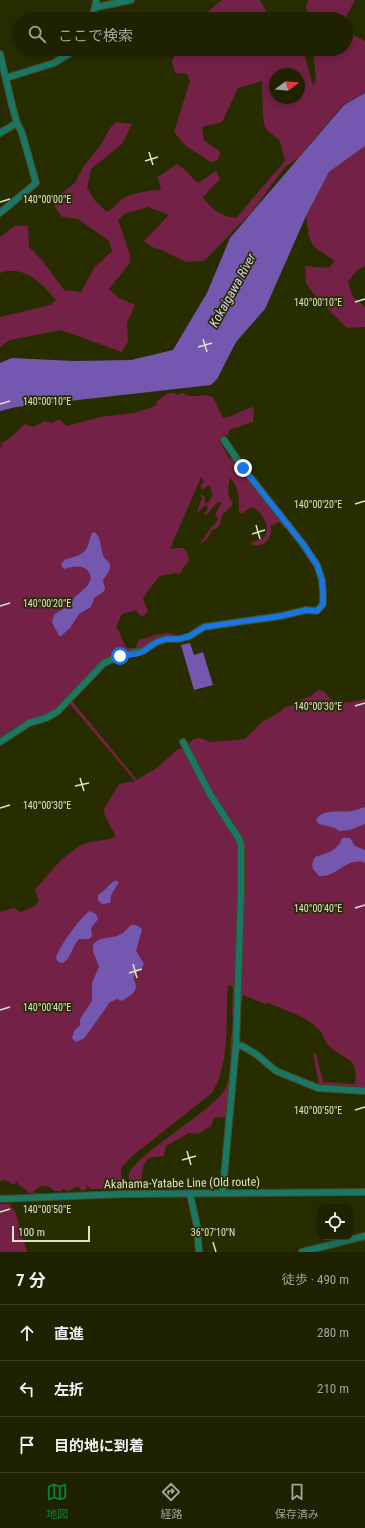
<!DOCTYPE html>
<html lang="ja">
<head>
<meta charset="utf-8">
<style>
	:root { --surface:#1e2200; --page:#2b2f0f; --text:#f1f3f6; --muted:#a1a499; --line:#3c3f22; --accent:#0b8043 }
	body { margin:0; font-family:"Roboto Condensed","Noto Sans JP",sans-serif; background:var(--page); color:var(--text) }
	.controls { position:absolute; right:12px; bottom:12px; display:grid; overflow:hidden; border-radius:8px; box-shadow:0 2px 10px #0003 }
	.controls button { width:36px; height:36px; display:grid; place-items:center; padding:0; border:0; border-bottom:1px solid var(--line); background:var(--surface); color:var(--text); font:20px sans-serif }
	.compass { position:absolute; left:269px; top:68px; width:36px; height:36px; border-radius:50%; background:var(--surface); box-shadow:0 2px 10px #0003; rotate:74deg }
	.scale { position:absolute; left:12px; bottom:10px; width:78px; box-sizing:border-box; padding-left:4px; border:2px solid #dde2ca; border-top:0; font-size:11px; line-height:14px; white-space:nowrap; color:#dde2ca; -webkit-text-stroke:3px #282d00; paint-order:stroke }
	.stop { position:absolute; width:12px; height:12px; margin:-9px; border:3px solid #1a73e8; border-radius:50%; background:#fff }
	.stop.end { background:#1a73e8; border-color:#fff; box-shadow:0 1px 4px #0008 }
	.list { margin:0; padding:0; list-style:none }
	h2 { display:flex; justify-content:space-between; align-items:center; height:52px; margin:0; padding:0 16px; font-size:17px }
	h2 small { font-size:13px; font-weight:400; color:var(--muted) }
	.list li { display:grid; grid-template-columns:26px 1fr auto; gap:12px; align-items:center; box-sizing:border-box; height:56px; padding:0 16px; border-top:1px solid var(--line) }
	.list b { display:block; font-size:15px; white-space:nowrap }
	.list em { font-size:13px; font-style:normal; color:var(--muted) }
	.icon { flex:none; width:22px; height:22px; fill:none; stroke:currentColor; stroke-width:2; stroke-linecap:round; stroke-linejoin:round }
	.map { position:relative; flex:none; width:365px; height:1252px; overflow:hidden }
	.search { position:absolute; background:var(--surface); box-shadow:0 2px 10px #0003; left:12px; right:12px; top:12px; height:44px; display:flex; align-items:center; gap:10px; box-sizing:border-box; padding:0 14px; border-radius:22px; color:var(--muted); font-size:15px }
	.sheet { height:220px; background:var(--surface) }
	nav { display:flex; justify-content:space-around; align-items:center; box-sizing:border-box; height:56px; border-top:1px solid var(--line); background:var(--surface); font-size:11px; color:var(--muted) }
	nav a { display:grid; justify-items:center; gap:2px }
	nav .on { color:var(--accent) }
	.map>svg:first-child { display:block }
	.green { fill:#732146; fill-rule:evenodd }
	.water { fill:#7458af }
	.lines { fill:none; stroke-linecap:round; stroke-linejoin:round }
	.minor-casing { stroke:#454a20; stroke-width:8 }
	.minor { stroke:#1b7765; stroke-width:6 }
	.route { stroke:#1a73e8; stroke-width:5 }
	.ticks { fill:none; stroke:#dde2ca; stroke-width:1.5 }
	.labels { text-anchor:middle; stroke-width:3.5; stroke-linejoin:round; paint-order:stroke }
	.street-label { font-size:12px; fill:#dde2ca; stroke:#282d00 }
	.water-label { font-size:13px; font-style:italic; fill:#d7ccfb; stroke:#282d00 }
	.ticks-label { font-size:10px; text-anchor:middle; fill:#dde2ca; stroke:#282d00; stroke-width:3.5; stroke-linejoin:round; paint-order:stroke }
</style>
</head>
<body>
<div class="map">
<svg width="365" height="1252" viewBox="0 0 365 1252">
	<rect width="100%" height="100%" fill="#282d00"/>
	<g class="green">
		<path d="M222,0H260L270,19H198Z"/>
		<path d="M308,0H355L346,17L350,33L365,41V93L343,105L299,157L284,168L251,213L204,261L186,262L161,250L152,247L144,241L169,215L148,207L124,214L118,220L129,252L130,263L109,289L119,298L135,305L127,323L128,341L122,352L61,330L10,340L0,347V317L50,305L56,300C42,284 24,264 0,273V237L15,226H28L29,247L42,260L64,290L81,292L94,268L112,251L109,241L78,219L62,217L54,206L58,196L75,183L83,167L102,143L110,128L116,122L132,124L122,144L91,169L87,188L96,202L107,212C113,209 116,204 121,200C130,193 150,190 161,190L158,177L177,164L184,169L198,183L216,171L220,179L203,197C211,209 222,217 236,218L285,161L280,141L265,128L263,116L262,81L238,88L222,122L202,127L204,140L220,152L218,160L211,162L186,146L174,132L190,81L187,74L175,73L172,61L177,49H303L313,86L316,80L313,49H346V19H310L306,6ZM275,74H299V98H275Z"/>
		<path d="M365,146V266L356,271L348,282L353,297L365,307V327L347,328L317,298L306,283L305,266L329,268L335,261L314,247L309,237L306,216L329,172Z"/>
		<path d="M169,393H174L177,395L183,393C194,400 201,392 213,397L223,418C233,417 243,409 253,407L254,408L253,422L229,430L228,436L225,435L219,440L229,458L233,459L287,528L286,529L279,522L271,526C272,538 266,547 253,545L251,543C255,540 262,540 265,536C271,527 261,510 252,507L241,514L239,511C239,500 239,485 230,478C229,484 227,490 229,496C230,500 233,500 232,506L222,515C221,522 220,529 212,530L207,539L199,545L210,529L216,523L218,518L215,516L216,513L221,504V502L217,503L206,515L204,514L208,509L207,505L204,506L198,513L197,511L202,499L200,495H203L205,498V504C213,500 214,493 209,485L202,490L200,487L204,481L201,477L170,549L178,548H183L188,554L189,561L184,566L180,574L176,573L160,576C154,583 148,590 143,599L148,611L146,614L143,616L139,615L136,610L122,614L116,627C121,634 122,641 127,648H135L139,640C151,637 162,631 174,634L175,636L159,638L137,651L111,655L97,665L68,696L137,780L158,767L178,749H183L188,760L194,757L188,744L194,739L200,738L210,742L245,739L262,722L280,712L285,707L294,705L302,699L309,697L318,690L324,691C327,694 329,698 333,700C342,705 356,701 365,699V1088L319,1085L313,1053L316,1054L323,1082L355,1084C359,1056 346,1062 329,1046C325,1042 324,1037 321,1032C309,1017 285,1010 268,1003L265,1004L243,995L240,1008L234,1016L232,1015L233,987L228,985C225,1021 231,1061 212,1093L131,1157L121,1168V1181L110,1189H91L86,1185L87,1189L82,1191L78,1186L69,1191L63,1189L61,1191H54L50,1187L41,1186L34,1191V1193H29L19,1185L16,1180V1183L13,1185L10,1183L9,1181L3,1180L0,1182V912L14,908L20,912L35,906L39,901L35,890C48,875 69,847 90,842C98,840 106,841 114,837L115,835L105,816L104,809L119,784L135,781L65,698C60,712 42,715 29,720C24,722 19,726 15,728H13L0,738V447L3,445L0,444L11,437L25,424L33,427L45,421L52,423L59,419L67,426L100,417L134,413L155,406L158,400Z"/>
		<path d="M233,1026H234L235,1041L228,1114L226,1117L214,1118L211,1126L198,1134L189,1133L166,1146L164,1156L149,1158C140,1166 142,1179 141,1190L138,1189L130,1183C129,1180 128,1177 129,1174C134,1158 195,1120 210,1105C216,1100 223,1094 226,1087C234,1068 228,1045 233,1026Z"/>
		<path d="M0,1204H9L15,1211L27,1252H0Z"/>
	</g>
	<g class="water">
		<path d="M365,93V146L329,172L306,216L265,309L236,342L217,379L211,385L16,407L0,411V363L12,358L74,361L131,360L173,350L207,293L230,238L344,105Z"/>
		<path d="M94,532C102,537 100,547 103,555C104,560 110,561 110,565C111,571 106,575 103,580L105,589L103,592L94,598L91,607L79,614L70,628L61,636H59L52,622L54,615C58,611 65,609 70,605C72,602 73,599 75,597C81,591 97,582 88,571C82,564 72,567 64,569L61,565L64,560C72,557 85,556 88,545C90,541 90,537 92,533Z"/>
		<path d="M190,643L194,655L203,652L213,685L194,690L181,645Z"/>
		<path d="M365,807V824L350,830L339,831L335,828L319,824L316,820C321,808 342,813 352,811C357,810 361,808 365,807Z"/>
		<path d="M342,838H350L355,846L365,850V863C348,856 336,878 319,876L313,869L312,864L315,857C327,853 338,851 342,838Z"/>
		<path d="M114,881H117L119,882L111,895L110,903L102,904L98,900V895C104,892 108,885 114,881Z"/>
		<path d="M90,911L96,914L98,919L91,928L92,936L89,939H79C72,946 72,957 63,963L58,962L56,958C58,948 81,916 90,911Z"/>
		<path d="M131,925C136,925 139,925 142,930L136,951L144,964C142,970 135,971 134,976C133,979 134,979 135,982C139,993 128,996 122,1001L117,999L110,1002L86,1036L83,1039L76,1042L72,1038L74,1031L80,1025V1019L92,1001V983L99,967L93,951V945C99,936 110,939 119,935C124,933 127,929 131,925Z"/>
	</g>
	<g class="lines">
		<g class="minor-casing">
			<g id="minor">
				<path d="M97,7L131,0"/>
				<path d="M91,19C92,12 97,8 96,0"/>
				<path d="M0,54L12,105L17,123L22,133L36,183L0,213"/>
				<path d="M6,78L54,63L77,49"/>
				<path d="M0,133L17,123"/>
				<path d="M0,742L29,723L46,718L57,712L104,663L120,656L143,651L155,643L166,639H179L190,636L204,627L281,616L306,610L317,611L323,604V593L322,580L317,565L303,544L243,468L224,440"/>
				<path d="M183,742L210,794L239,839L241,844V894L236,1045"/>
				<path d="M224,1193L223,1188L236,1045L242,1046L256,1054L276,1071L318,1088L365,1091"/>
				<path d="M190,1194L197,1226L199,1252"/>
				<path d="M0,1199L124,1194L365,1192"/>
				<path d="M302,1252L365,1236"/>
			</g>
		</g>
		<use href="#minor" class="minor"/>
	</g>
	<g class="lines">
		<path class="route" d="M120,656L137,654L143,652L155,643L166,639H179L190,636L204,627L281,616L306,610L317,611L323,604V593L322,580L317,565L303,544L243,468"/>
	</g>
	<path class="ticks" d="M149,152L153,165M145,161L158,157M0,202L10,199M355,302L365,299M203,339L207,352M198,347L212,343M0,404L10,401M355,504L365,501M256,525L260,539M252,534L265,530M0,606L10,603M355,706L365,703M80,778L84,791M75,786L89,783M0,808L10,805M355,908L365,905M133,964L137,978M129,973L142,969M0,1010L10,1007M355,1110L365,1107M187,1151L191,1165M182,1160L196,1156M0,1212L10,1209M213,1242L216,1252"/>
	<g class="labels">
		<g class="street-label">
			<text transform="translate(182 1183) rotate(-1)" y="4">Akahama-Yatabe Line (Old route)</text>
		</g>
		<g class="water-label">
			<text transform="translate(232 290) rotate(-61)" y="5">Kokaigawa River</text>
		</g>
	</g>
	<g class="ticks-label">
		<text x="47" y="203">140°00'00"E</text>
		<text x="318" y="306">140°00'10"E</text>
		<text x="47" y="405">140°00'10"E</text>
		<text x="318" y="508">140°00'20"E</text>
		<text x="47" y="607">140°00'20"E</text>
		<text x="318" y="710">140°00'30"E</text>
		<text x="47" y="809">140°00'30"E</text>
		<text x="318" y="912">140°00'40"E</text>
		<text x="47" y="1011">140°00'40"E</text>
		<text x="318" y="1114">140°00'50"E</text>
		<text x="47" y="1213">140°00'50"E</text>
		<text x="213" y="1236">36°07'10"N</text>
	</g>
</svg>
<div class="controls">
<button><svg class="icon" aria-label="locate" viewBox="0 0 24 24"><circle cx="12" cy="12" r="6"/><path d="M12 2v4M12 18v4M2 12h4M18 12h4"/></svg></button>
</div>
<svg class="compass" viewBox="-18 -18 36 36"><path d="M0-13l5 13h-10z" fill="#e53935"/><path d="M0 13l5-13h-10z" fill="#a1a499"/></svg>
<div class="scale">100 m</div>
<div class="stop" style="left:120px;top:656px"></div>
<div class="stop end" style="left:243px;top:468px"></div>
<div class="search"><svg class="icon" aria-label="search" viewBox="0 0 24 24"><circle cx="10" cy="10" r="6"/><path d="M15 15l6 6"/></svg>ここで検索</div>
</div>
<section class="sheet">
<h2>7 分<small>徒歩 · 490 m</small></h2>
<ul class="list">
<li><svg class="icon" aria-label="ahead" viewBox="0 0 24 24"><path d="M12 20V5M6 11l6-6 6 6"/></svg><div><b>直進</b></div><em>280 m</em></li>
<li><svg class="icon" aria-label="left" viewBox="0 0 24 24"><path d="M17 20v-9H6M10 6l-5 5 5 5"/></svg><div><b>左折</b></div><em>210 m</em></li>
<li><svg class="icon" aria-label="arrive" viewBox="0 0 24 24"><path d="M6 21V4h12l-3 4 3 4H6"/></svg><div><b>目的地に到着</b></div></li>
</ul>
</section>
<nav>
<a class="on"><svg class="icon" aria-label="map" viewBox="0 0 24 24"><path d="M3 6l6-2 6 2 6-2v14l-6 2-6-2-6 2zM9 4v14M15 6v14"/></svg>地図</a>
<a><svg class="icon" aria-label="directions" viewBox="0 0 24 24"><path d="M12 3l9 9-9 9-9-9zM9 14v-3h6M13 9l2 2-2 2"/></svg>経路</a>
<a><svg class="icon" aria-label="saved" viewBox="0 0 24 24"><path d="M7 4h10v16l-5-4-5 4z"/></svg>保存済み</a>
</nav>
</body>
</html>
